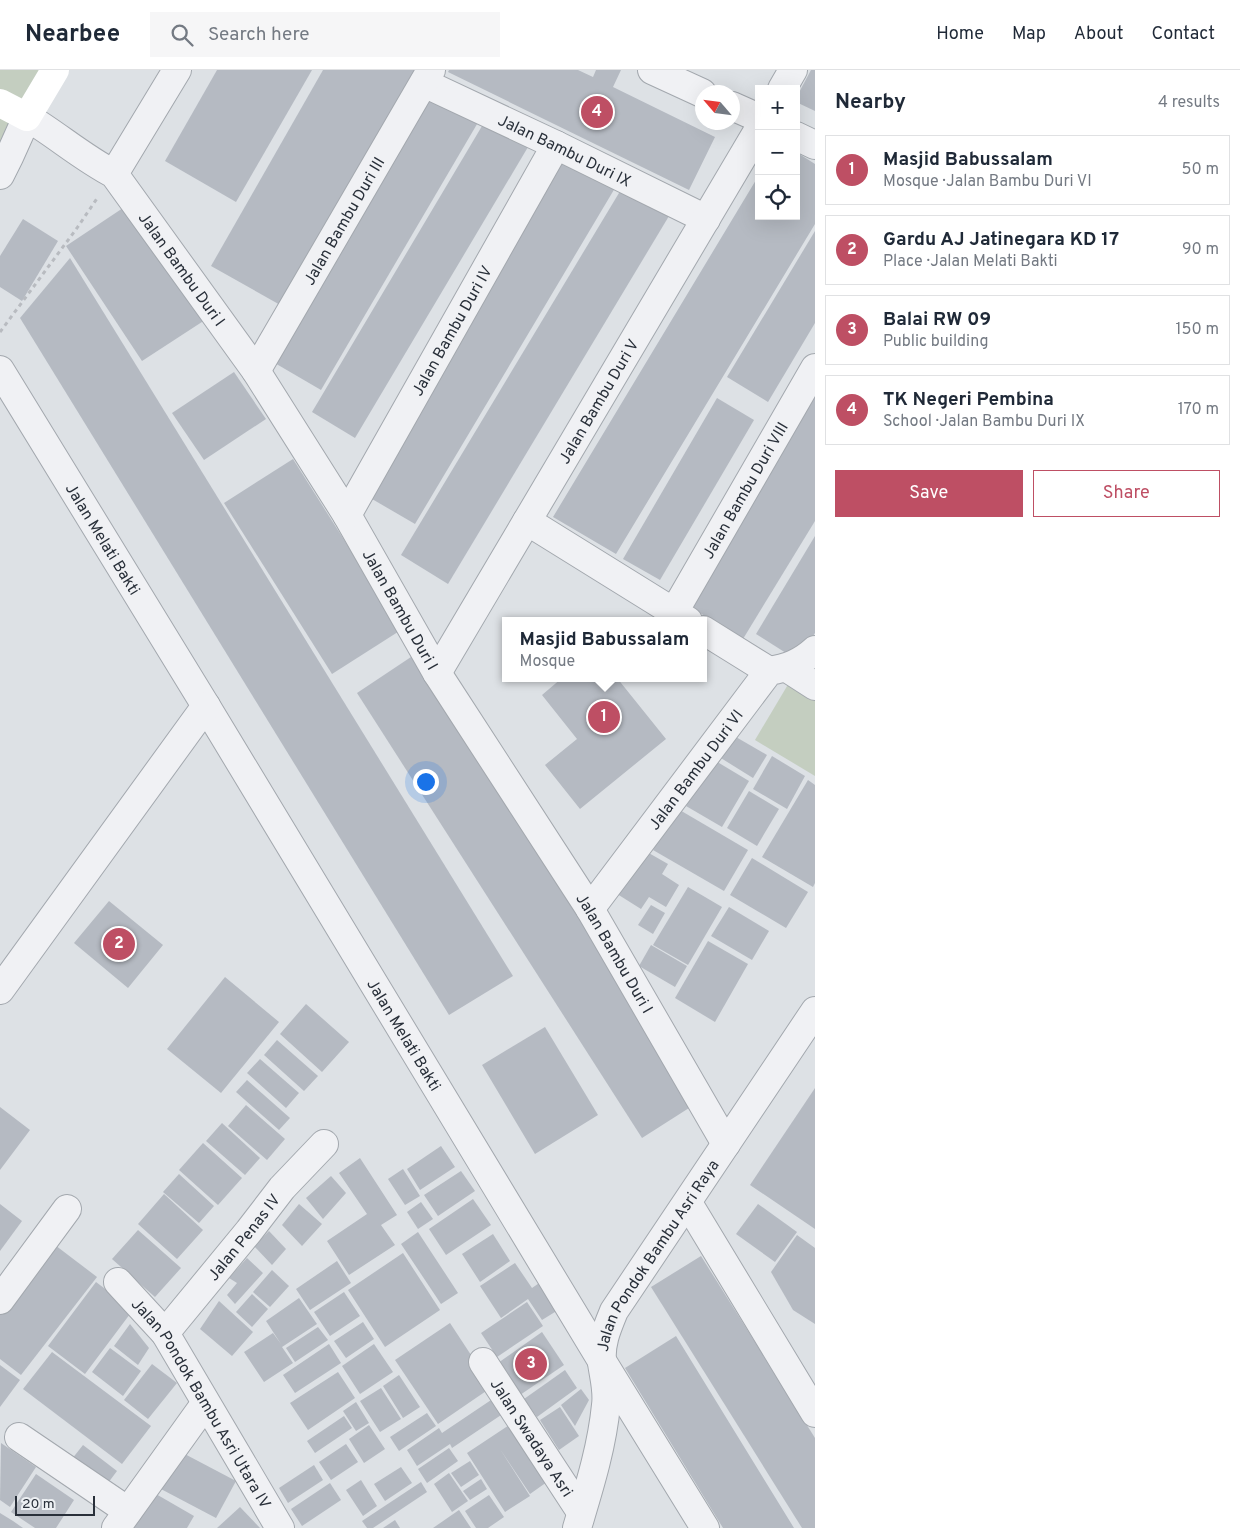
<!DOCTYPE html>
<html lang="en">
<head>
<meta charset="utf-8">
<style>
	:root { --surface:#fff; --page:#f6f6f7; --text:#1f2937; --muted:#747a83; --line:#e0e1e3; --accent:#be4f64 }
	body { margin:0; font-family:Overpass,sans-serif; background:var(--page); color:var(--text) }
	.controls { position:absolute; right:15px; top:15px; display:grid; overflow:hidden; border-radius:0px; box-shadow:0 5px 20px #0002 }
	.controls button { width:45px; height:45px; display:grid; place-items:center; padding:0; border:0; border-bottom:1px solid var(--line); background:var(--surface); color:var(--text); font:25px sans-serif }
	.compass { position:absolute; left:695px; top:15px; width:45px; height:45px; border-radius:50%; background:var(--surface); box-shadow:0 5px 20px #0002; rotate:298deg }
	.scale { position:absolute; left:15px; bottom:12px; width:80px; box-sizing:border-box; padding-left:5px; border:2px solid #29303a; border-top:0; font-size:14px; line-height:18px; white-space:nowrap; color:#29303a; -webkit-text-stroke:4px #edf0f3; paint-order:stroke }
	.you { position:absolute; left:425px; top:711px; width:18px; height:18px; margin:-12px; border:4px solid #fff; border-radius:50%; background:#1a73e8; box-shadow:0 0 0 8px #1a73e833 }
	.badge { display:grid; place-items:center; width:32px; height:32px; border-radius:50%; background:var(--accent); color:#fff; font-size:16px; font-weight:700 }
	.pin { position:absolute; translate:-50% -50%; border:2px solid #fff; box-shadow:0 1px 5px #0006 }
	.popup { position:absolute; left:502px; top:547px; width:205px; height:65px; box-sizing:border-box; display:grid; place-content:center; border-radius:0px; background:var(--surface); filter:drop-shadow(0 1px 4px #0005); font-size:16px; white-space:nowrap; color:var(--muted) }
	.popup b { font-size:19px; color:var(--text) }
	.popup::after { content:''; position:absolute; left:50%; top:100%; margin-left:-10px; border:10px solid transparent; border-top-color:var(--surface) }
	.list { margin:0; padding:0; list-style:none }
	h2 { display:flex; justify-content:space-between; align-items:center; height:65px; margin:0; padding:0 20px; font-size:21px }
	h2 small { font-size:16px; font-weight:400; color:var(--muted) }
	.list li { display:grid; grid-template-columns:32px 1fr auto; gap:15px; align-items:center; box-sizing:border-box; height:70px; margin:0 10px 10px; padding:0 10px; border:1px solid var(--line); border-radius:0px }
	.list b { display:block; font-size:19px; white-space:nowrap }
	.list p { margin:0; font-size:16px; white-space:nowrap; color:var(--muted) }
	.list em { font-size:16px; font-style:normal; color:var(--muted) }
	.actions { display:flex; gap:10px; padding:15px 20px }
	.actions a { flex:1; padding:11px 0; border:1px solid var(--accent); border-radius:0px; text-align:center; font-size:18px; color:var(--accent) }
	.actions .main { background:var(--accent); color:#fff }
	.icon { flex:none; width:28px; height:28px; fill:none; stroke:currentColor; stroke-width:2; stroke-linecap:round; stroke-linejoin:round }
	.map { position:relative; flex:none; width:815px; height:1458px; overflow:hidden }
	header { display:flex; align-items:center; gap:30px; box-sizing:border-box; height:70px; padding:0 25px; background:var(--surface); border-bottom:1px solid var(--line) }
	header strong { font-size:24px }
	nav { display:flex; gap:28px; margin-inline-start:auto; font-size:18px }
	.search { width:350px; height:45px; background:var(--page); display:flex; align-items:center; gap:12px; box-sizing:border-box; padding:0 18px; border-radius:0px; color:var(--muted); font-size:19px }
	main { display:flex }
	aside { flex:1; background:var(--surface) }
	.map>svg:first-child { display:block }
	.green { fill:#c4cec0 }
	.building { fill:#b5bac2 }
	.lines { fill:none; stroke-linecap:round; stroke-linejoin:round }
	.street-casing { stroke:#a3a8ae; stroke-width:30 }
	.path { stroke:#b8bbc0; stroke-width:3; stroke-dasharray:4 4; stroke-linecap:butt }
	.street { stroke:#f0f1f4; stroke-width:28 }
	.secondary { stroke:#fff; stroke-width:28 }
	.labels { text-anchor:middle; stroke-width:4.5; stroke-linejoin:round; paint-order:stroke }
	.street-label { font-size:16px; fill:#29303a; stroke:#edf0f3 }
</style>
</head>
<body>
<header>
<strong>Nearbee</strong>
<div class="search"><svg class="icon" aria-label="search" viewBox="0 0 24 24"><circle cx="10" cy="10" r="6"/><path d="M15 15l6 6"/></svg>Search here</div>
<nav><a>Home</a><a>Map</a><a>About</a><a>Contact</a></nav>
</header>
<main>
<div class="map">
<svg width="815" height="1458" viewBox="0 0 815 1458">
	<rect width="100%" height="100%" fill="#dde1e5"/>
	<g class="green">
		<path d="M0,0H55L0,104Z"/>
		<path d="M799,596L815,605V706L755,670Z"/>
	</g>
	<g class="building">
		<path d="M217,0H312L236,132L165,91Z"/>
		<path d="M323,0H416L282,236L211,196Z"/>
		<path d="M449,0H578L593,7L596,0H621L613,17L715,67L689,120L448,2Z"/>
		<path d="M811,0H815V41L796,32V28Z"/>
		<path d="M431,21L480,49L321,320L273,292Z"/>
		<path d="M485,51L528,77L355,368L312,342Z"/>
		<path d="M796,82L815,94V154L616,484L553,447L759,105V146H796Z"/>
		<path d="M560,85L615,118L415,454L360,422Z"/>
		<path d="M625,113L672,141L448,514L401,485Z"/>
		<path d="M129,134L205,250L142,291L66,176Z"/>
		<path d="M23,149L58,171L22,231L0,217V186Z"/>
		<path d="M815,161V253L768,332L727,307Z"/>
		<path d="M70,188L513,906L449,945L20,248Z"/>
		<path d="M234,302L266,349L204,390L172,343Z"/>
		<path d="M815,322V451L743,569L685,534Z"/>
		<path d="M717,328L754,350L660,510L623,489Z"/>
		<path d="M293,389L401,560L332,604L224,433Z"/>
		<path d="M815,466V563L797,590L756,564Z"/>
		<path d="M414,585L700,1031L642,1068L357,623Z"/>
		<path d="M562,608H617L666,669L580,739L545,695L577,669L542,625Z"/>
		<path d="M729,663L767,685L753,708L716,685Z"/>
		<path d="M772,686L805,706L787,739L753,719Z"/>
		<path d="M714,690L749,711L722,757L686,736Z"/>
		<path d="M808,710L815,715V813L813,817L762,787Z"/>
		<path d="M749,721L779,739L757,776L727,758Z"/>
		<path d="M678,739L748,780L724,821L653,780Z"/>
		<path d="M640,778L668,794L662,804L679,815L666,837L649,827L641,839L614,822Z"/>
		<path d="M752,788L808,822L786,858L730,825Z"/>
		<path d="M688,817L722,837L688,895L653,875Z"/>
		<path d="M109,831L163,875L128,918L74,873Z"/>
		<path d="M651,835L665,843L653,864L638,855Z"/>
		<path d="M729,837L769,861L752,890L711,866Z"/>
		<path d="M708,871L748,894L715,952L675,928Z"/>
		<path d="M651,875L687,896L675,917L639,896Z"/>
		<path d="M225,907L279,952L221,1023L167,979Z"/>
		<path d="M306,934L349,972L322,1002L280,964Z"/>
		<path d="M545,957L598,1045L535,1084L482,995Z"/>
		<path d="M277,970L318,1006L304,1021L264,985Z"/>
		<path d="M260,989L299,1023L286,1038L247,1003Z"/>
		<path d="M247,1010L290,1048L279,1060L236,1022Z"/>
		<path d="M815,1018V1159L750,1115Z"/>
		<path d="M246,1035L285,1069L267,1090L228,1056Z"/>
		<path d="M0,1037L30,1060L0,1100Z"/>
		<path d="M222,1053L260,1088L245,1105L206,1071Z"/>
		<path d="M203,1073L242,1108L218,1135L179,1100Z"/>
		<path d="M441,1076L455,1097L420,1120L407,1099Z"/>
		<path d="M360,1088L397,1145L381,1155L395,1175L349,1205L327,1171L367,1144L339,1103Z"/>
		<path d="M403,1099L420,1126L405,1135L388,1109Z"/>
		<path d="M461,1101L475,1121L438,1146L424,1125Z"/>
		<path d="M179,1104L214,1136L199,1153L163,1122Z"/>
		<path d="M331,1106L346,1123L323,1149L306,1128Z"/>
		<path d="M164,1124L203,1160L177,1189L138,1154Z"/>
		<path d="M473,1129L491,1155L446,1185L429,1159Z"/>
		<path d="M421,1132L433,1149L418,1159L407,1142Z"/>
		<path d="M0,1134L22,1151L0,1181Z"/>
		<path d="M299,1134L322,1154L302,1176L282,1155Z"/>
		<path d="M758,1134L797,1162L775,1192L736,1164Z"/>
		<path d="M138,1160L181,1198L155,1227L112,1189Z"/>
		<path d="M269,1161L286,1179L272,1195L254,1176Z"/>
		<path d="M418,1162L458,1223L441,1234L401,1174Z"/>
		<path d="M493,1164L510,1191L480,1212L462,1184Z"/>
		<path d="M797,1165L815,1178V1254L793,1240L771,1202Z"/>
		<path d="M51,1172L97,1207L21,1305L0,1289V1238Z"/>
		<path d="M403,1183L440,1240L385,1277L348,1220Z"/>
		<path d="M701,1186L815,1368V1458H802L651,1217Z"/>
		<path d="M247,1188L263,1203L235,1234L227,1225L237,1213L229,1208Z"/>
		<path d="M337,1191L351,1213L310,1240L296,1219Z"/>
		<path d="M515,1193L532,1218L545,1209L563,1237L542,1250L528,1229L501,1248L480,1216Z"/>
		<path d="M272,1200L289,1216L270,1237L253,1222Z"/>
		<path d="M96,1212L133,1240L85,1304L48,1276Z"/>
		<path d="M344,1222L360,1246L330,1266L314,1242Z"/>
		<path d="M252,1224L268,1239L252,1257L236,1242Z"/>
		<path d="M299,1228L317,1254L282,1277L293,1293L264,1312L244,1282L273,1263L281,1274L266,1251Z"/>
		<path d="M219,1231L253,1262L232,1286L200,1259Z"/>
		<path d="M527,1232L543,1256L497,1287L481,1263Z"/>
		<path d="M363,1252L374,1269L346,1288L334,1271Z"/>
		<path d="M450,1253L492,1317L438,1354L395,1290Z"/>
		<path d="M130,1254L149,1278L138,1295L114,1276Z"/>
		<path d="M318,1257L328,1270L295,1292L286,1278Z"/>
		<path d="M542,1262L564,1295L520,1325L498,1293Z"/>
		<path d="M676,1266L770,1419L794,1458H723L625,1298Z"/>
		<path d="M329,1274L341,1293L295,1323L283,1305Z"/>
		<path d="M374,1274L393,1302L360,1324L342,1296Z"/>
		<path d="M110,1278L141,1301L123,1326L92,1302Z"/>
		<path d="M52,1282L151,1356L122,1394L23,1319Z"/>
		<path d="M152,1294L177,1313L148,1349L124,1330Z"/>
		<path d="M0,1295L20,1310L0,1337Z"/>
		<path d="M565,1300L577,1318L537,1347L524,1329Z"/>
		<path d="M338,1302L355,1328L308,1360L290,1333Z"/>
		<path d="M399,1305L420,1337L403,1348L383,1316Z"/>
		<path d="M381,1318L401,1349L380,1362L360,1331Z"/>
		<path d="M581,1319L589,1330L575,1356L561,1335Z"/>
		<path d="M500,1324L510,1339L452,1378L450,1374L417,1396L407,1380L439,1358L442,1363Z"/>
		<path d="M356,1332L369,1353L356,1361L343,1341Z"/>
		<path d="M560,1337L579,1366L559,1380L540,1350Z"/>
		<path d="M427,1343L436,1356L399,1381L390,1367Z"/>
		<path d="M344,1346L352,1358L315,1383L307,1371Z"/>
		<path d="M517,1350L554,1407L530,1424L500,1379L530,1426L505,1442L467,1383Z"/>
		<path d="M369,1355L385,1379L364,1393L349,1369Z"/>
		<path d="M1,1373L36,1397L10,1437L0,1430Z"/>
		<path d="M346,1374L358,1392L331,1410L319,1392Z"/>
		<path d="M83,1375L117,1401L102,1421L68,1394Z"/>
		<path d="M449,1378L458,1391L427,1413L418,1399Z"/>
		<path d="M179,1381L236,1411L216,1448L159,1418Z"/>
		<path d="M470,1391L479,1405L461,1417L451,1403Z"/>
		<path d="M314,1395L323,1410L288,1433L279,1418Z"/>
		<path d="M401,1397L412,1413L385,1431L374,1414Z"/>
		<path d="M449,1403L468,1431L452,1442L434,1414Z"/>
		<path d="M36,1404L74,1430L56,1458H35L11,1442Z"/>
		<path d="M481,1409L487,1419L470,1430L463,1421Z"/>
		<path d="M361,1410L377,1436L363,1446L346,1420Z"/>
		<path d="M421,1412L427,1422L373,1458H367L362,1451Z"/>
		<path d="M330,1413L341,1430L302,1456L291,1439Z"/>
		<path d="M149,1420L194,1446L187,1458H127Z"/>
		<path d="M489,1425L504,1447L488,1458H476L465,1441Z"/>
		<path d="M240,1437L260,1458H217Z"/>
		<path d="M459,1440L471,1458H433Z"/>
		<path d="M0,1443L13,1451L23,1458H0Z"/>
		<path d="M395,1450L400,1458H383Z"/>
	</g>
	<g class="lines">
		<g class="street-casing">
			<g id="street">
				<path d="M652,0L702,23"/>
				<path id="s1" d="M424,13L556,75L706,149"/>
				<path d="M782,19L793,0"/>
				<path d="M732,36L759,48"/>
				<path d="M796,66L815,75"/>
				<path d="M114,104L177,0"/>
				<path id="s2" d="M0,105L9,87L27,47C57,65 83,88 114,104L256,301L347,445L437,603L590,839L726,1074"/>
				<path id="s3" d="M0,300L206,636L602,1291L705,1458"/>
				<path id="s4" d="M256,301L431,0"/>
				<path id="s5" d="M347,445L556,75"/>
				<path d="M527,451L688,551"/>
				<path id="s6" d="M674,542L815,298"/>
				<path d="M703,560L769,601"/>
				<path d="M787,598L815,616"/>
				<path id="s7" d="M437,603L759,59"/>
				<path id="s8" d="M590,839L769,601C787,598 801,593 815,580"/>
				<path d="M0,920L206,636"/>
				<path d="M688,1133L815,1343"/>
				<path id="s9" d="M118,1212L165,1263L280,1458"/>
				<path d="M0,1230L67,1139"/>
				<path id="s10" d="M165,1263L249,1161L282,1118L324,1074"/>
				<path id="s11" d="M483,1292L581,1442"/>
				<path d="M19,1367L128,1441"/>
				<path d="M116,1458L205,1334"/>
				<path id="s12" d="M577,1458C589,1418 602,1377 606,1335C608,1321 604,1307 602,1293C600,1274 607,1258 614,1241L815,941"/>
			</g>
		</g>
		<path class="path" d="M0,262L77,158L98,127"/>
		<use href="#street" class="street"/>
		<path class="secondary" d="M0,33L27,47L55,0"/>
	</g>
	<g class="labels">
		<g class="street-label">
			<text dy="6" stroke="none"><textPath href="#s1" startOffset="156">Jalan Bambu Duri IX</textPath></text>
			<text dy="6" stroke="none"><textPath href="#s4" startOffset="174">Jalan Bambu Duri III</textPath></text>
			<text dy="6" stroke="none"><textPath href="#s2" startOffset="285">Jalan Bambu Duri I</textPath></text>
			<text dy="6" stroke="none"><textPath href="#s5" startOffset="212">Jalan Bambu Duri IV</textPath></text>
			<text dy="6" stroke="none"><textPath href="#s7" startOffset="316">Jalan Bambu Duri V</textPath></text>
			<text dy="6" stroke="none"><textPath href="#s6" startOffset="141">Jalan Bambu Duri VIII</textPath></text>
			<text dy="6" stroke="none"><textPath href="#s3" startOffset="198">Jalan Melati Bakti</textPath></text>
			<text dy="6" stroke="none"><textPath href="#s2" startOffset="690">Jalan Bambu Duri I</textPath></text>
			<text dy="6" stroke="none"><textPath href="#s8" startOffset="175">Jalan Bambu Duri VI</textPath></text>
			<text dy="6" stroke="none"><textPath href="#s2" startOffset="1095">Jalan Bambu Duri I</textPath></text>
			<text dy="6" stroke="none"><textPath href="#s3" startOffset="778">Jalan Melati Bakti</textPath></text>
			<text dy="6" stroke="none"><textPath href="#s10" startOffset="124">Jalan Penas IV</textPath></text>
			<text dy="6" stroke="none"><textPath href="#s12" startOffset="292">Jalan Pondok Bambu Asri Raya</textPath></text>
			<text dy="6" stroke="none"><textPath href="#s9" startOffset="148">Jalan Pondok Bambu Asri Utara IV</textPath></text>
			<text dy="6" stroke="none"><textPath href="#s11" startOffset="90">Jalan Swadaya Asri</textPath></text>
		</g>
	</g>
</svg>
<div class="controls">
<button>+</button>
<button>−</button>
<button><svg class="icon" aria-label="locate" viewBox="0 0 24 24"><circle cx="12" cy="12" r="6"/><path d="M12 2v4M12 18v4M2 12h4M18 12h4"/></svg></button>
</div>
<svg class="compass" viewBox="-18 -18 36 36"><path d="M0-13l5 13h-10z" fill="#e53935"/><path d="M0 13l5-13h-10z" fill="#747a83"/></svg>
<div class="scale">20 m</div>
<div class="you"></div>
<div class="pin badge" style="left:604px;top:647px">1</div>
<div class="popup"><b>Masjid Babussalam</b>Mosque</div>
<div class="pin badge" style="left:119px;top:874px">2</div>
<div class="pin badge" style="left:531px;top:1294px">3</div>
<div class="pin badge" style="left:597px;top:42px">4</div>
</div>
<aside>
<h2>Nearby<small>4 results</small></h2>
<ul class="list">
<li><span class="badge">1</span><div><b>Masjid Babussalam</b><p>Mosque · Jalan Bambu Duri VI</p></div><em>50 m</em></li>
<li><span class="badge">2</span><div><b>Gardu AJ Jatinegara KD 17</b><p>Place · Jalan Melati Bakti</p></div><em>90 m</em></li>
<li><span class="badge">3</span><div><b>Balai RW 09</b><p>Public building</p></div><em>150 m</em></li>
<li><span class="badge">4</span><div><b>TK Negeri Pembina</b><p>School · Jalan Bambu Duri IX</p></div><em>170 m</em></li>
</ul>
<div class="actions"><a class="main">Save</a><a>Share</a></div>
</aside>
</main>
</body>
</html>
